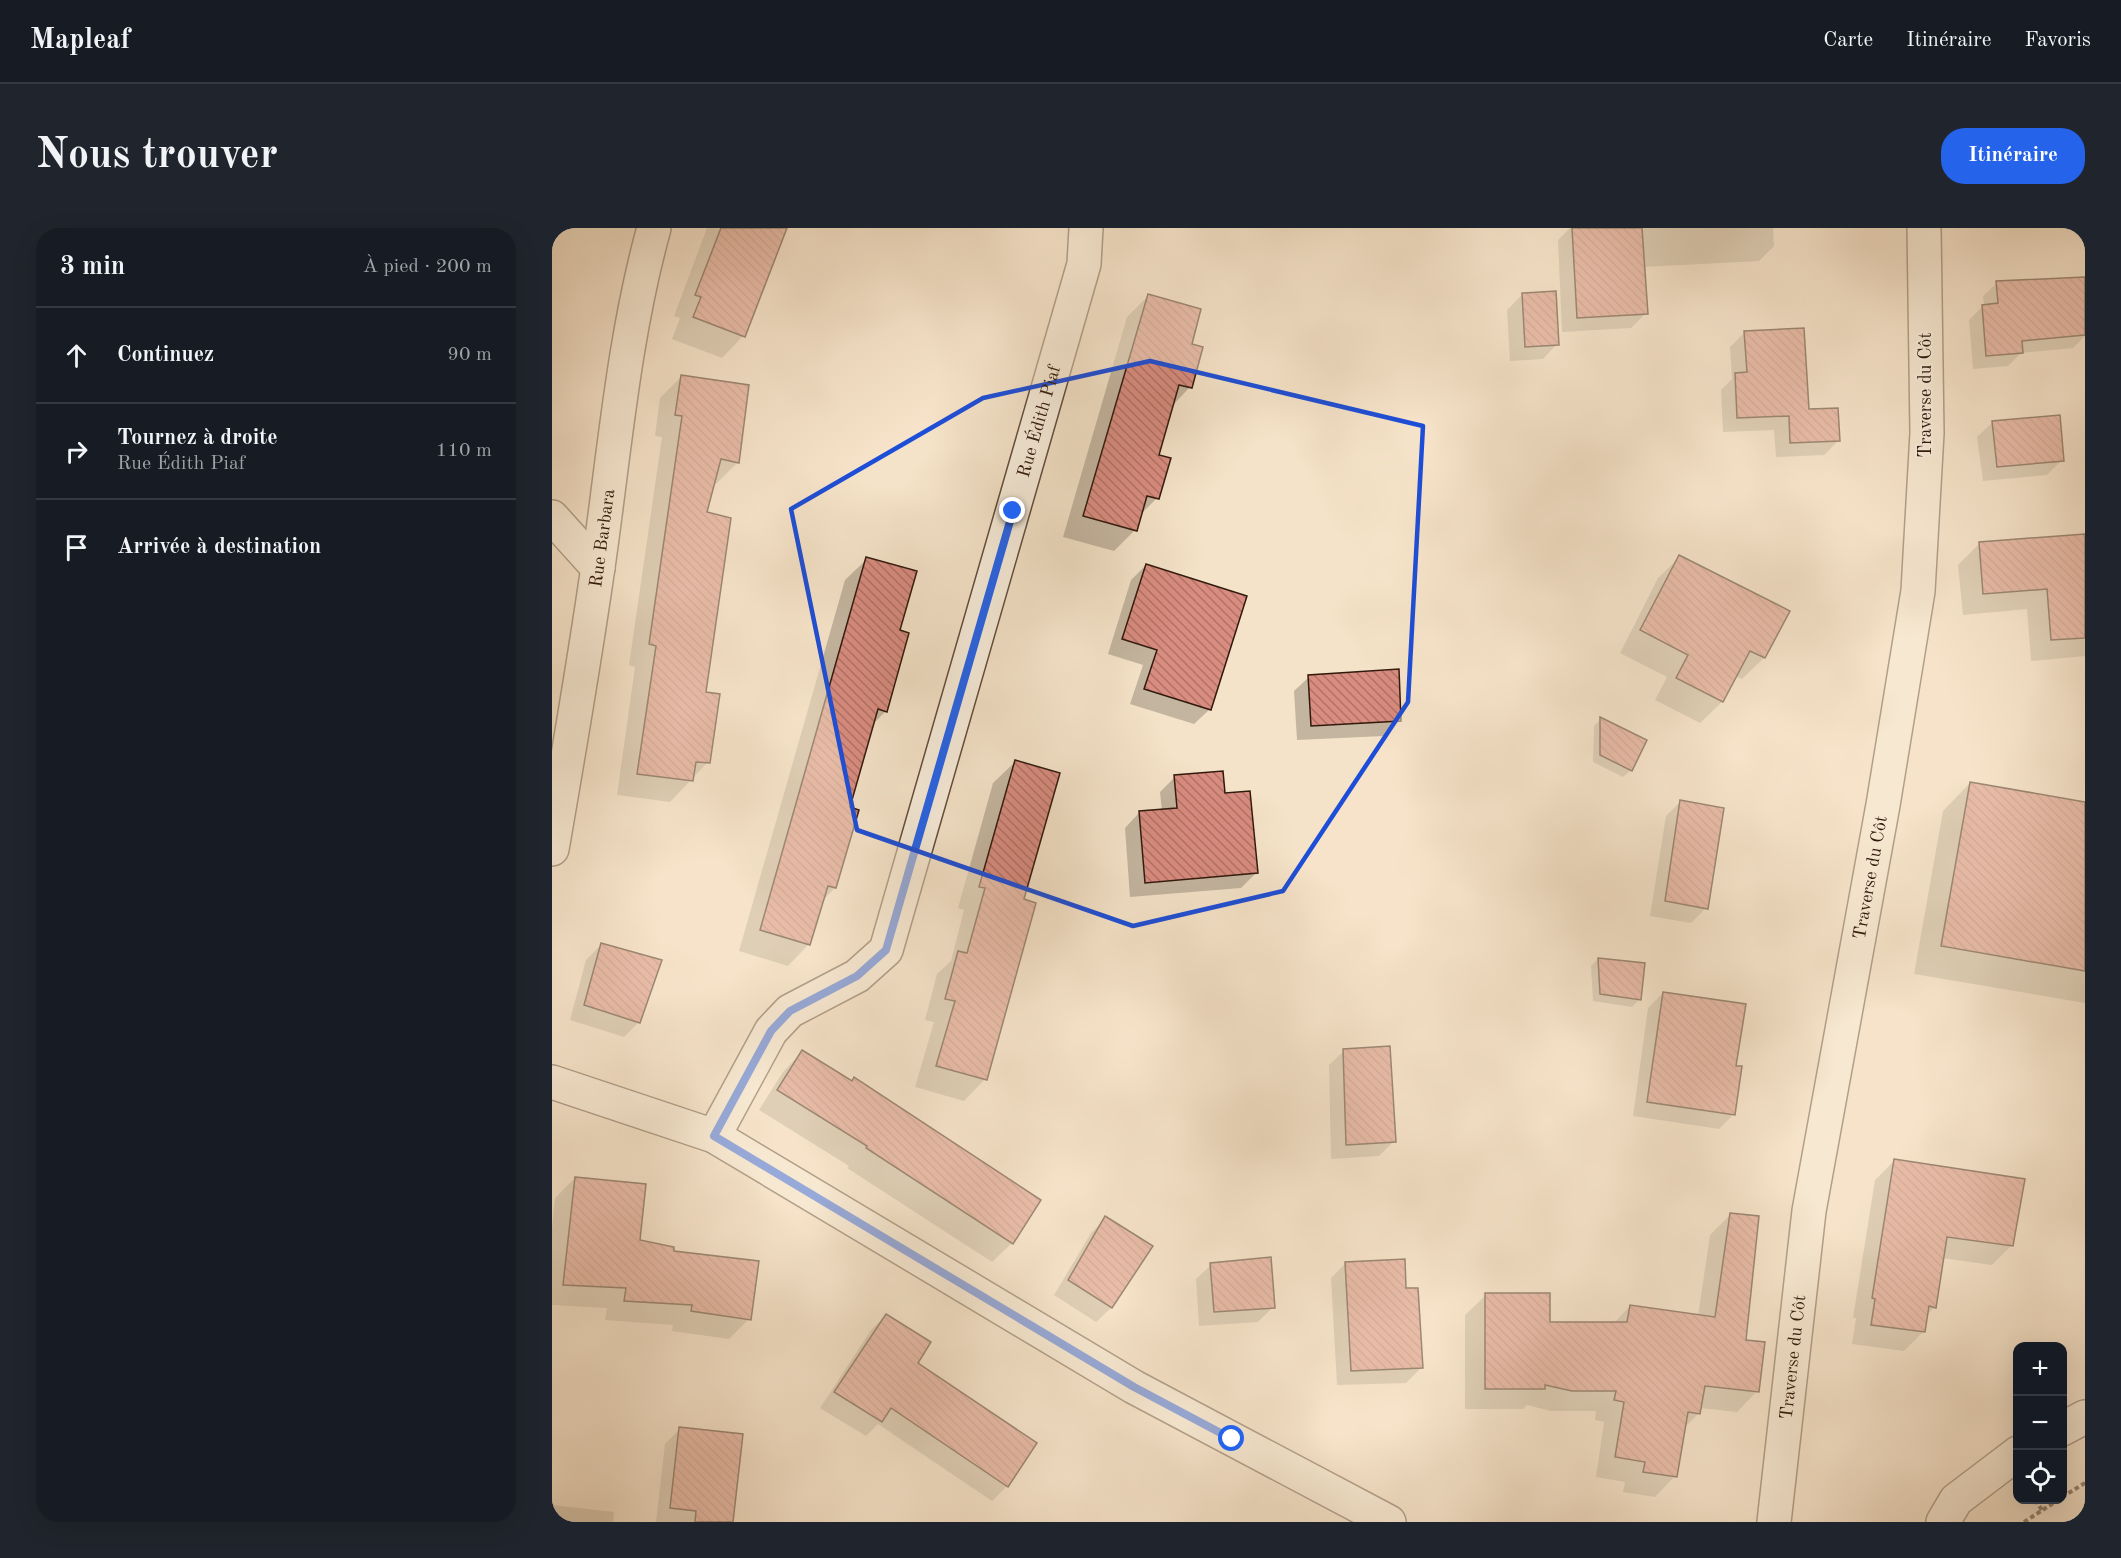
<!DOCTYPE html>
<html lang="fr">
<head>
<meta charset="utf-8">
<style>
	:root { --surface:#171b24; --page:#20242c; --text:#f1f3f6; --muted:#9ea1a6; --line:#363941; --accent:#2563eb }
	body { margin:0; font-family:"Old Standard TT",serif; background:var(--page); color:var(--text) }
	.controls { position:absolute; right:18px; bottom:18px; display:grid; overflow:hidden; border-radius:12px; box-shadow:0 6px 24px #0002 }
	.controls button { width:54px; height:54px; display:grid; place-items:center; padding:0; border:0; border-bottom:2px solid var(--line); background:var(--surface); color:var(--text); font:30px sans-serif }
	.stop { position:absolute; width:18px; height:18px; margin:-14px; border:4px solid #2563eb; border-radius:50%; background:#fff }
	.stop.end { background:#2563eb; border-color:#fff; box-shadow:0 2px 6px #0008 }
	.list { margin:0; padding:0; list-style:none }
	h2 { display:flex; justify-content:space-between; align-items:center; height:78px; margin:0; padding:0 24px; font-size:26px }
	h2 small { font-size:20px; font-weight:400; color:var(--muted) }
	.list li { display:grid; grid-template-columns:39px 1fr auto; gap:18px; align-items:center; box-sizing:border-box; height:96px; padding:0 24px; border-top:2px solid var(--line) }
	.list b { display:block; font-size:22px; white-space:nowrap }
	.list p { margin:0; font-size:20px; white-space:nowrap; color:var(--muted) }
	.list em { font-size:20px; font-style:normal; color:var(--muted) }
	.icon { flex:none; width:33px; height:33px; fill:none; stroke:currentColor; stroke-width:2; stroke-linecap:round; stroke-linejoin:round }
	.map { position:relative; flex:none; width:1533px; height:1294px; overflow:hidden; border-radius:24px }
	header { display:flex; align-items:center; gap:36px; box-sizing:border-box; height:84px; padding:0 30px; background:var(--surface); border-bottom:2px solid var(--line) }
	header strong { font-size:28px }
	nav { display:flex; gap:33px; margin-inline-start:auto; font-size:21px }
	.intro { display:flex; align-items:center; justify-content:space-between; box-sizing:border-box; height:144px; padding:0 36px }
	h1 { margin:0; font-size:42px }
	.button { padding:15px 27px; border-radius:24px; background:var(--accent); color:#fff; font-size:21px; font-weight:700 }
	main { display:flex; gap:36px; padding:0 36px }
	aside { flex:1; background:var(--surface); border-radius:24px; box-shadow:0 6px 24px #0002 }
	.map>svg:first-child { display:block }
	.shadow { fill:#0003 }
	.building { fill:url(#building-back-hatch); stroke:#31190d; stroke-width:1.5 }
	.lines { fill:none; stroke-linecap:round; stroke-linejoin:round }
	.minor-casing { stroke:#624c3c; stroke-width:36 }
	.path { stroke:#31190d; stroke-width:4; stroke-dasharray:4.5 3; stroke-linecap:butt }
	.minor { stroke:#f8eddc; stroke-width:33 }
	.route { stroke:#2563eb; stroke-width:8 }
	.marked { fill:none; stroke:#1d4ed8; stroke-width:4.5; stroke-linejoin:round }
	.labels { text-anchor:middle; stroke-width:4.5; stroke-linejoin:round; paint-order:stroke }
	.street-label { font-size:18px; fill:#31190d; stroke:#f8eddc }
</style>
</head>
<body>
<header>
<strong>Mapleaf</strong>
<nav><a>Carte</a><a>Itinéraire</a><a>Favoris</a></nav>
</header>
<div class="intro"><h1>Nous trouver</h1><a class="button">Itinéraire</a></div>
<main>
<aside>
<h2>3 min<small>À pied · 200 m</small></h2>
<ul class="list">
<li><svg class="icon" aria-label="ahead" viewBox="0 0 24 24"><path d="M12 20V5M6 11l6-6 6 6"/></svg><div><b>Continuez</b></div><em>90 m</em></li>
<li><svg class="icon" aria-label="right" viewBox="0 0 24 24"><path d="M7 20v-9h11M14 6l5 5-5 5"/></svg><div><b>Tournez à droite</b><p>Rue Édith Piaf</p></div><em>110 m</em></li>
<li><svg class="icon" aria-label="arrive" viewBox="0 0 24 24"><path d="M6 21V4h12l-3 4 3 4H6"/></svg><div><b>Arrivée à destination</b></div></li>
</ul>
</aside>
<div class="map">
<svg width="1533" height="1294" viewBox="0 0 1533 1294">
	<defs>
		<pattern id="building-back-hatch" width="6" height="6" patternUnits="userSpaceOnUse" patternTransform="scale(1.5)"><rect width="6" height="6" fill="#d98c80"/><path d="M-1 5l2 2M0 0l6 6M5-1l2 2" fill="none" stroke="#b17267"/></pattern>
	</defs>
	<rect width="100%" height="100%" fill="#f5e3c9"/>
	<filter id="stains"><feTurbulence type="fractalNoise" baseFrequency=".00333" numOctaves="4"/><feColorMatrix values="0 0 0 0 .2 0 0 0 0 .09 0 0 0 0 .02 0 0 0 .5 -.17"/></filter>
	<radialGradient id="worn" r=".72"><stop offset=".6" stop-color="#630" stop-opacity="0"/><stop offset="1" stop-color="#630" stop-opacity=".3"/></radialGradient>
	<g class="shadow">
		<path d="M155,0H234L191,108L170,130L120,111L128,90L122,88Z"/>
		<path d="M1018,0H1221L1222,18L1207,33L1091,39L1094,85L1079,100L1010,104L1006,12Z"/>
		<path d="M1533,50V108L1521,120L1469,125L1456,138L1421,141L1417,92L1432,77L1431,68L1445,55Z"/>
		<path d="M970,67L1005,116L991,131L958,133L955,82Z"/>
		<path d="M596,68L638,117V159L620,178L605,228V270L587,288L583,302L562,323L511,309L575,89Z"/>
		<path d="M1193,104L1255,183L1287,212L1272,227L1224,229L1222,202L1171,204L1169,162L1180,151L1178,119Z"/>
		<path d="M130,148L196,158L185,235L164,256L161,255L153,285L152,465L156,534L118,574L65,567L83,439L77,437L110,209L103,208L108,170Z"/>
		<path d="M1440,195L1510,232L1495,247L1431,253L1425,209Z"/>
		<path d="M1533,307V428L1479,433L1475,381L1411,387L1406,337L1427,316Z"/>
		<path d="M1128,329L1236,384L1212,430L1190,451L1183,448L1170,474L1148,495L1103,472L1115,449L1068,425L1106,350Z"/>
		<path d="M315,331L346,403L334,483L320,497L296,580L283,660L270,673L257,716L236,738L187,723L293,352Z"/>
		<path d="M594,337L693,369L657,482L642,496L578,476L591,437L556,426L579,352Z"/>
		<path d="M757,449L847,493L832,508L745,512L742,463Z"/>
		<path d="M1049,491L1079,542L1071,549L1041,534L1042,498Z"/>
		<path d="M463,534L471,672L433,851L412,873L363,859L382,794L373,792L385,746L399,733L412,682L406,680L441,555Z"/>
		<path d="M623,549L671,567L704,645L689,660L578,669L573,600L587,585L610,583L608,564Z"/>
		<path d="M1418,555L1533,575V775L1362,746L1391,583Z"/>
		<path d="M1129,573L1154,680L1139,695L1098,688L1114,588Z"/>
		<path d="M49,717L87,794L72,809L18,792L34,732Z"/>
		<path d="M1046,731L1088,771L1080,779L1041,773L1039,738Z"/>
		<path d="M1111,765L1182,886L1167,901L1081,888L1096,780Z"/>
		<path d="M792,823L842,913L827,928L779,931L777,837Z"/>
		<path d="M250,824L460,1015L440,1034L295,940L297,938L207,882L231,844Z"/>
		<path d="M1342,933L1460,1017L1440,1037L1390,1030L1383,1079L1374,1088L1371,1104L1352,1123L1300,1116L1304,1090H1301L1323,952Z"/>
		<path d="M23,950L87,1013L120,1024L197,1091L177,1111L120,1103L121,1097L53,1092L55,1080L0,1077V1000L3,970Z"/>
		<path d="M1179,986L1193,1113L1205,1163L1185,1184L1148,1180L1147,1185L1132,1200L1123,1248L1103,1269L1071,1264L1073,1254L1044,1249L1052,1194L1043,1192L1044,1183H999L975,1177L971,1181H913V1087L934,1067L996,1096H1061L1078,1078L1146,1088L1158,1007Z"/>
		<path d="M554,990L599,1019L559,1080L544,1094L502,1067L539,1005Z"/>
		<path d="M794,1035L852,1061L869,1140L854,1155L785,1157L779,1050Z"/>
		<path d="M659,1037L721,1079L706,1094L647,1098L644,1051Z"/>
		<path d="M334,1087L364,1136L455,1258L440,1273L326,1196L314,1208L268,1180L319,1102Z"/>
		<path d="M128,1201L189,1207L180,1294H104L113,1216Z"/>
		<path d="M0,1277L62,1284L61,1294H0Z"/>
	</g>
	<g class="building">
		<path d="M169,0H235L193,109L141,89L149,69L143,67Z"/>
		<path d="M1020,0H1090L1096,86L1025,90Z"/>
		<path d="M1533,49V107L1470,113L1471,125L1434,128L1430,77L1446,75L1444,53Z"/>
		<path d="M1004,63L1007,117L973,119L970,65Z"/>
		<path d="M596,66L649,81L640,116L651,119L640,160L627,157L607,227L619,230L607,271L595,268L585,303L531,288Z"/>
		<path d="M1252,100L1257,181L1286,180L1288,213L1238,215L1237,188L1185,190L1183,145L1195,144L1192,103Z"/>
		<path d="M129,147L197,157L187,235L169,231L155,284L179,290L154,464L168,466L158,535L144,534L141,553L85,546L104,418L97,416L130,188L123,187Z"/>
		<path d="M1508,187L1512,233L1445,239L1440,193Z"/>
		<path d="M1533,306V410L1499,412L1495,361L1431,366L1427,314Z"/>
		<path d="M1127,327L1238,383L1213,430L1198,423L1171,474L1124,450L1136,427L1088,402Z"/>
		<path d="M314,329L365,343L348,402L357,405L335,484L326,481L298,579L307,582L284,660L276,658L258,717L208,702Z"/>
		<path d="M594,336L695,368L659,482L592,461L605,422L570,411Z"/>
		<path d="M847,441L849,493L759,498L756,447Z"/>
		<path d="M1048,489L1095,512L1080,543L1048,527Z"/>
		<path d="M463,532L508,545L472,671L484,675L435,852L384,838L403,773L393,771L406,723L415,725L433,660L427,659Z"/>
		<path d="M671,543L673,565L698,563L706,645L593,655L587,583L625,580L622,547Z"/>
		<path d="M1418,554L1533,574V743L1389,718Z"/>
		<path d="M1128,572L1172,580L1156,681L1113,673Z"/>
		<path d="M49,715L110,732L88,795L32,777Z"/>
		<path d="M1046,730L1093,735L1089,772L1048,766Z"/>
		<path d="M1111,764L1194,776L1184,838H1190L1183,887L1095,874Z"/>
		<path d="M838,818L844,914L794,917L791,821Z"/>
		<path d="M250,822L300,853L302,849L489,972L461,1016L314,920L315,918L225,862Z"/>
		<path d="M1342,931L1473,951L1461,1018L1395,1009L1384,1080L1377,1078L1373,1104L1319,1097L1323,1071L1320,1070Z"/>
		<path d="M23,949L94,956L88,1012L122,1019V1023L207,1033L199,1092L139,1083L140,1077L72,1073L74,1060L11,1057Z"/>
		<path d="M1178,985L1207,988L1194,1112L1213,1114L1207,1164L1153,1158L1148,1186L1136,1184L1125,1249L1091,1244L1093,1234L1063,1229L1072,1174L1062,1172L1064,1163H1020L993,1157V1161H933V1065H998V1094H1075L1078,1077L1163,1089Z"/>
		<path d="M553,988L601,1018L560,1080L516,1052Z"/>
		<path d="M719,1029L723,1080L662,1084L658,1035Z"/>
		<path d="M853,1031L854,1060H866L871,1140L799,1143L793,1034Z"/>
		<path d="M334,1086L379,1114L366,1135L485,1215L456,1259L339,1180L330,1194L282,1164Z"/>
		<path d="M127,1199L191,1206L181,1294H143L144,1283L118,1280Z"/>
	</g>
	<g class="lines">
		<g class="minor-casing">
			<g id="minor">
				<path d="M0,289L46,340"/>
				<path id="s1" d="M0,621C18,517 36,414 50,310C64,206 74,101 102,0"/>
				<path d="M0,854L162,908L582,1159L837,1294"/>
				<path id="s2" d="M162,908L219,803L238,783L305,748L334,722L532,36L534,0"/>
				<path d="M1510,1201L1533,1189"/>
				<path id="s3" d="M1222,1294L1257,983L1331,577L1366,363L1375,205L1372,0"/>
				<path d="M1391,1294L1404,1272L1466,1225"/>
			</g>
		</g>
		<g class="path">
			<path d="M1510,1269L1533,1255"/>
			<path d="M1483,1272L1490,1282"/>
			<path d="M1472,1294L1506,1272"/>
		</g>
		<use href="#minor" class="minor"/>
	</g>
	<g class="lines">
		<path class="route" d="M461,283L334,722L305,748L238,783L219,803L162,908L582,1159L680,1211"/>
	</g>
	<path d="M0 0H1533V1294H0ZM598,133L871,198L856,474L731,663L581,698L305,602L239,281L431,170Z" fill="#f5e3c9" fill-opacity=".55" fill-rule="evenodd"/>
	<path class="marked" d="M598,133L871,198L856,474L731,663L581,698L305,602L239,281L431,170Z"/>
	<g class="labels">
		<g class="street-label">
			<text transform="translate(1373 167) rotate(-90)" y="6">Traverse du Côt</text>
			<text dy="6" stroke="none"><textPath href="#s2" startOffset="812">Rue Édith Piaf</textPath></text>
			<text dy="6" stroke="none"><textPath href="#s1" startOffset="315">Rue Barbara</textPath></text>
			<text dy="6" stroke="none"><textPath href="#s3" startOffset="652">Traverse du Côt</textPath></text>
			<text dy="6" stroke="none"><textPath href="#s3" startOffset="166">Traverse du Côt</textPath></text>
		</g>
	</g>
	<rect width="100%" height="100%" filter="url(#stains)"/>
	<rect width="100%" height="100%" fill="url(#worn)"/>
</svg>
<div class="controls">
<button>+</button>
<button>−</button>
<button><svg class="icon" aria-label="locate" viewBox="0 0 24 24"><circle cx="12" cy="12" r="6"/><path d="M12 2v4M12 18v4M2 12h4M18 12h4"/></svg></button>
</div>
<div class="stop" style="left:680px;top:1211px"></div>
<div class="stop end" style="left:461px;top:283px"></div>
</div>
</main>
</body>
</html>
